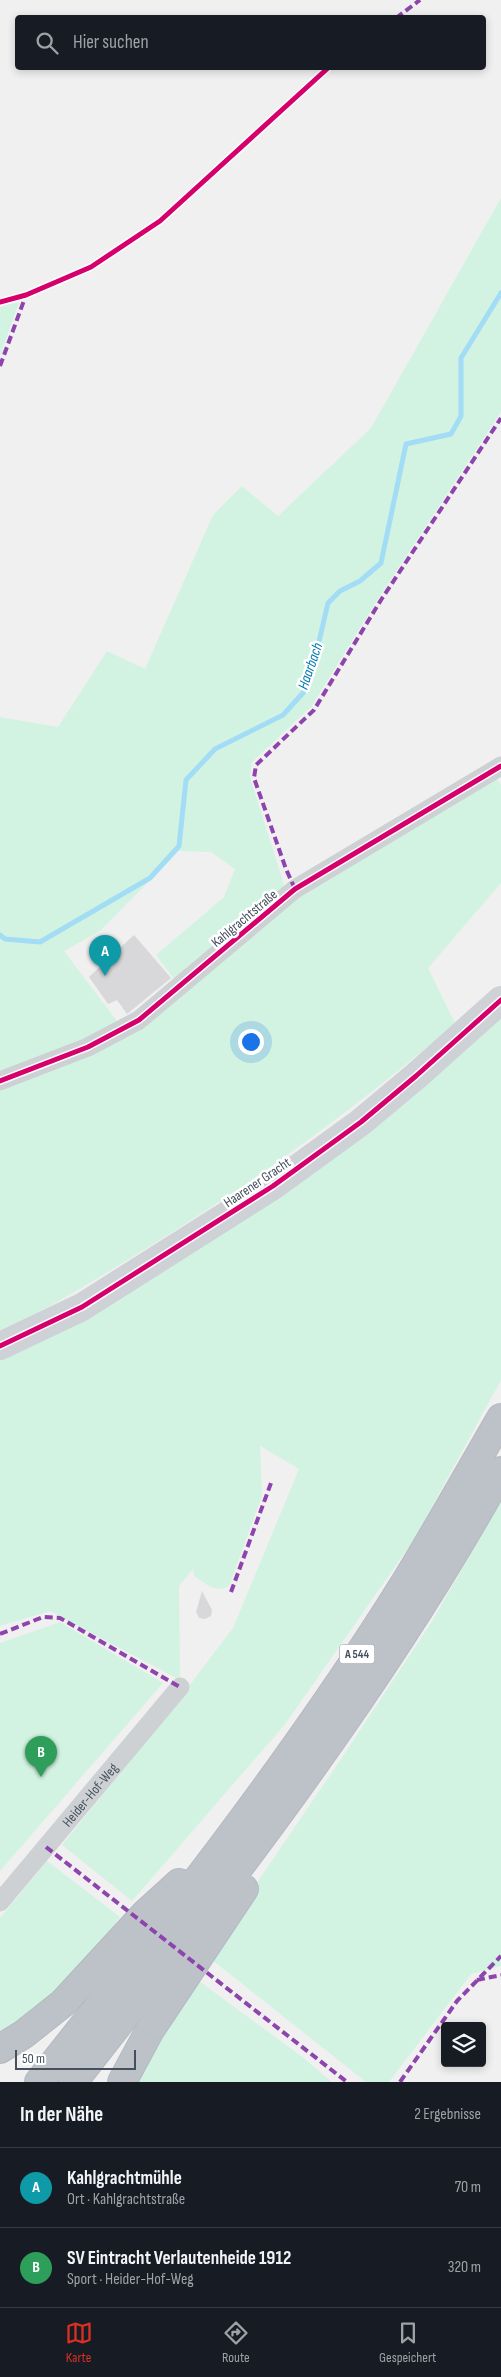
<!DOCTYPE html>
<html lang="de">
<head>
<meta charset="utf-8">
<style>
	:root { --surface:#171b24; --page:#20242c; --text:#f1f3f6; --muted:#9ea1a6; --line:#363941; --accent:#d93025 }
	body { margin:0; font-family:"Sofia Sans Condensed",sans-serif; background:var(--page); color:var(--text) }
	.controls { position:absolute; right:15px; bottom:15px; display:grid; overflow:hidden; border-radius:5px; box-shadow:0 2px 8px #0003 }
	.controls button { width:45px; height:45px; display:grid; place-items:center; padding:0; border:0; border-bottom:1px solid var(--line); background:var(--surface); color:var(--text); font:25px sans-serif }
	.scale { position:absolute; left:15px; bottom:12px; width:121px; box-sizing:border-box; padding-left:5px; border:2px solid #45505f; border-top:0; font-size:14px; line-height:18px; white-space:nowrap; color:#45505f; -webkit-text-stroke:4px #fff; paint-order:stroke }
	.you { position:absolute; left:250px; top:1041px; width:18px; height:18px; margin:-12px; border:4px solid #fff; border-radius:50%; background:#1a73e8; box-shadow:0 0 0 8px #1a73e833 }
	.badge { display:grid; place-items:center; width:32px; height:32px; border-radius:50%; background:var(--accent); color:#fff; font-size:16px; font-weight:700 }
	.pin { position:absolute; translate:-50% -41px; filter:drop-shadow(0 1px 2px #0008) }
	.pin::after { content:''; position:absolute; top:26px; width:18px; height:15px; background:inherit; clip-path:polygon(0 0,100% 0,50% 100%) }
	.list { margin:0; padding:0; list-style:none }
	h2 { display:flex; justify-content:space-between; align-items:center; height:65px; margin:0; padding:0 20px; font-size:21px }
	h2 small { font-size:16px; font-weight:400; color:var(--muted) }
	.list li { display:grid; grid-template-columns:32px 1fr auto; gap:15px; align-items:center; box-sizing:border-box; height:80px; padding:0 20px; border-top:1px solid var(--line) }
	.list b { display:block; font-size:19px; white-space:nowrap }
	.list p { margin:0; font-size:16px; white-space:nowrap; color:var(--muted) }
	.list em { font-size:16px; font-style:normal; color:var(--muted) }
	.icon { flex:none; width:28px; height:28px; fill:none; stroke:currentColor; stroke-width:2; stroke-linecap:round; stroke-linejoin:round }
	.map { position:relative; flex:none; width:501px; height:2082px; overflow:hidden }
	.search { position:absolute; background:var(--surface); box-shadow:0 2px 8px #0003; left:15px; right:15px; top:15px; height:55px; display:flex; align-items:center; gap:12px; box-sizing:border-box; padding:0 18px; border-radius:5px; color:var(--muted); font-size:19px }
	.sheet { height:225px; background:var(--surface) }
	nav { display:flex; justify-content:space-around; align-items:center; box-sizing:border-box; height:70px; border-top:1px solid var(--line); background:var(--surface); font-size:14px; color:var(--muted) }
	nav a { display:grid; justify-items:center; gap:2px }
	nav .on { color:var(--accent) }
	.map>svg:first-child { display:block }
	.green { fill:#d2f3e2 }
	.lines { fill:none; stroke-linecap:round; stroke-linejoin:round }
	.stream { stroke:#a3dcf5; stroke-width:5 }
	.building { fill:#d8d8db }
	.highway-casing { stroke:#b4b9c1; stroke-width:30 }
	.street { stroke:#ced1d4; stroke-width:19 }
	.secondary { stroke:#ced1d6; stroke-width:28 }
	.highway { stroke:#bdc2c9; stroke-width:28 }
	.quiet { stroke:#8e44ad; stroke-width:4; stroke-dasharray:8 4; stroke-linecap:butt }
	.cycleway-casing { stroke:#fff; stroke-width:8 }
	.cycleway { stroke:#d6006c; stroke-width:5 }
	.labels { text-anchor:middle; stroke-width:5; stroke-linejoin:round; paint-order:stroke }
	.shield { fill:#fff; stroke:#7d848f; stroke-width:1 }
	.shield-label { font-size:12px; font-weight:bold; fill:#45505f }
	.street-label { font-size:14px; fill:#45505f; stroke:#fff }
	.water-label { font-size:15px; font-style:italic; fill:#017ab0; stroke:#fff }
</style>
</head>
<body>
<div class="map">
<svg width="501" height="2082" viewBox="0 0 501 2082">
	<rect width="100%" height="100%" fill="#f1f0f0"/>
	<g class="green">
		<path d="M501,198V412L378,599L311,707L252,762L250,777L286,891L177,983L156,955L224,897L235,869L211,852L179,851L100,931L64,951L120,1025L0,1077V717L58,727L107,651L145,669L213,515L242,486L278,516L371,428Z"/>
		<path d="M19,302L0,356V307Z"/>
		<path d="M494,775L501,785V883L428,968L455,1023C357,1108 253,1183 142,1251C96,1279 50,1309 0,1330V1086L90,1051L297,895Z"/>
		<path d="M501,1011V1380L415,1538L286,1723L132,1901L62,1845L170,1711L233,1628L299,1469L260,1446L262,1496L229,1586C215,1594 205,1583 194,1576L193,1569L179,1586L180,1680L50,1611L0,1626V1356L21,1347Z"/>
		<path d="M501,1501V1966L471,1974L389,2082H366L207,1956L341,1759L431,1623Z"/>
		<path d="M60,1622L163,1683L0,1871V1643Z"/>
		<path d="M47,1861L120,1917L71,1985L0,2038V1918Z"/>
		<path d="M195,1978L301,2056L332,2082H130Z"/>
	</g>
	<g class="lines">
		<path class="stream" d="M0,935L5,939L40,942L150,878L179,846L186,780L215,749L283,715L303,693L313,667L328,603L340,591L360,581L381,563L406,444L451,434L461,416V358L501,293"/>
	</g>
	<g class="building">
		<path d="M134,935L171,978L127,1014L117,1000L108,1004L89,977Z"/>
		<path d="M202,1591L212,1610L211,1616L205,1619L199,1618L196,1612Z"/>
	</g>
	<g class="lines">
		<g class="highway-casing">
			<g id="highway">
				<path d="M0,2049L24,2034L63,2003L146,1913L179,1883"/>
				<path d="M39,2082C167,1921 296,1758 405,1583C438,1529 469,1473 501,1418"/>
				<path d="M73,2082C226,1887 381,1689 501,1471"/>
				<path d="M122,2082L150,2030L244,1889"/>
			</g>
		</g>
		<g class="street">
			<path d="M0,1081L88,1047L139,1020L295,889L501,766"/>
			<path id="s1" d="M0,1902L180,1687"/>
		</g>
		<path class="secondary" d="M0,1346L82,1307L273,1186L361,1122L416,1076L501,1000"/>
		<use href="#highway" class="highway"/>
		<g class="quiet">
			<path d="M396,18L420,0"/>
			<path d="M0,366L26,295"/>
			<path d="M295,889L286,869L254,778L256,765L314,710L381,600L501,418"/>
			<path d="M231,1592L271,1483"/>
			<path d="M0,1634L43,1617L60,1618L180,1687"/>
			<path d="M46,1847L347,2082"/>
			<path d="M477,1980L501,1975"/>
			<path d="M400,2082L457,2001L501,1956"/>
		</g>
		<g class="cycleway-casing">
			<g id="cycleway">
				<path d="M0,302L26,295L91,267L160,221L328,68"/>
				<path d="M0,1081L88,1047L139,1020L295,889L501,766"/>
				<path d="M0,1346L82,1307L273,1186L361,1122L416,1076L501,1000"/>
			</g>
		</g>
		<use href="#cycleway" class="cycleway"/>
	</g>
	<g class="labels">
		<rect class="shield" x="339.5" y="1644.5" width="35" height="19" rx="4"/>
		<g class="shield-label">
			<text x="357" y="1658">A 544</text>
		</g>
		<g class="street-label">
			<text transform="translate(244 918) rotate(-40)" y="5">Kahlgrachtstraße</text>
			<text transform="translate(257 1182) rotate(-34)" y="5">Haarener Gracht</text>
			<text dy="5" stroke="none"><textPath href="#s1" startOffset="140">Heider-Hof-Weg</textPath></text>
		</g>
		<g class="water-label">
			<text transform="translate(310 666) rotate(-71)" y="5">Haarbach</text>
		</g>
	</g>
</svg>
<div class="controls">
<button><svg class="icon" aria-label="layers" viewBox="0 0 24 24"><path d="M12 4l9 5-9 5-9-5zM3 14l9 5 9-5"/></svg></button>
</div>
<div class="scale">50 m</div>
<div class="you"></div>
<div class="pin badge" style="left:105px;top:976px;background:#0f9aa8">A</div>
<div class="pin badge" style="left:41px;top:1777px;background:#2e9e5b">B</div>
<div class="search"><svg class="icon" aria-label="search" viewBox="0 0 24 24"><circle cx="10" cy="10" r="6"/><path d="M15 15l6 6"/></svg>Hier suchen</div>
</div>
<section class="sheet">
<h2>In der Nähe<small>2 Ergebnisse</small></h2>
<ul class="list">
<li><span class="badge" style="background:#0f9aa8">A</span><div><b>Kahlgrachtmühle</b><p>Ort · Kahlgrachtstraße</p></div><em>70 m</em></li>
<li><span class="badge" style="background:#2e9e5b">B</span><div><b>SV Eintracht Verlautenheide 1912</b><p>Sport · Heider-Hof-Weg</p></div><em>320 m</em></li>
</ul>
</section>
<nav>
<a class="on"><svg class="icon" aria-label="map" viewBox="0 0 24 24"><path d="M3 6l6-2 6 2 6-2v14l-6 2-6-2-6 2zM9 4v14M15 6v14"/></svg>Karte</a>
<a><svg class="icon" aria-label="directions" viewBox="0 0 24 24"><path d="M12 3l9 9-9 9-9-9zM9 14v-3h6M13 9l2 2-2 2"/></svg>Route</a>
<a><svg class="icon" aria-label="saved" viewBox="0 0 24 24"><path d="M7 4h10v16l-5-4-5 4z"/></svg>Gespeichert</a>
</nav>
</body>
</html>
